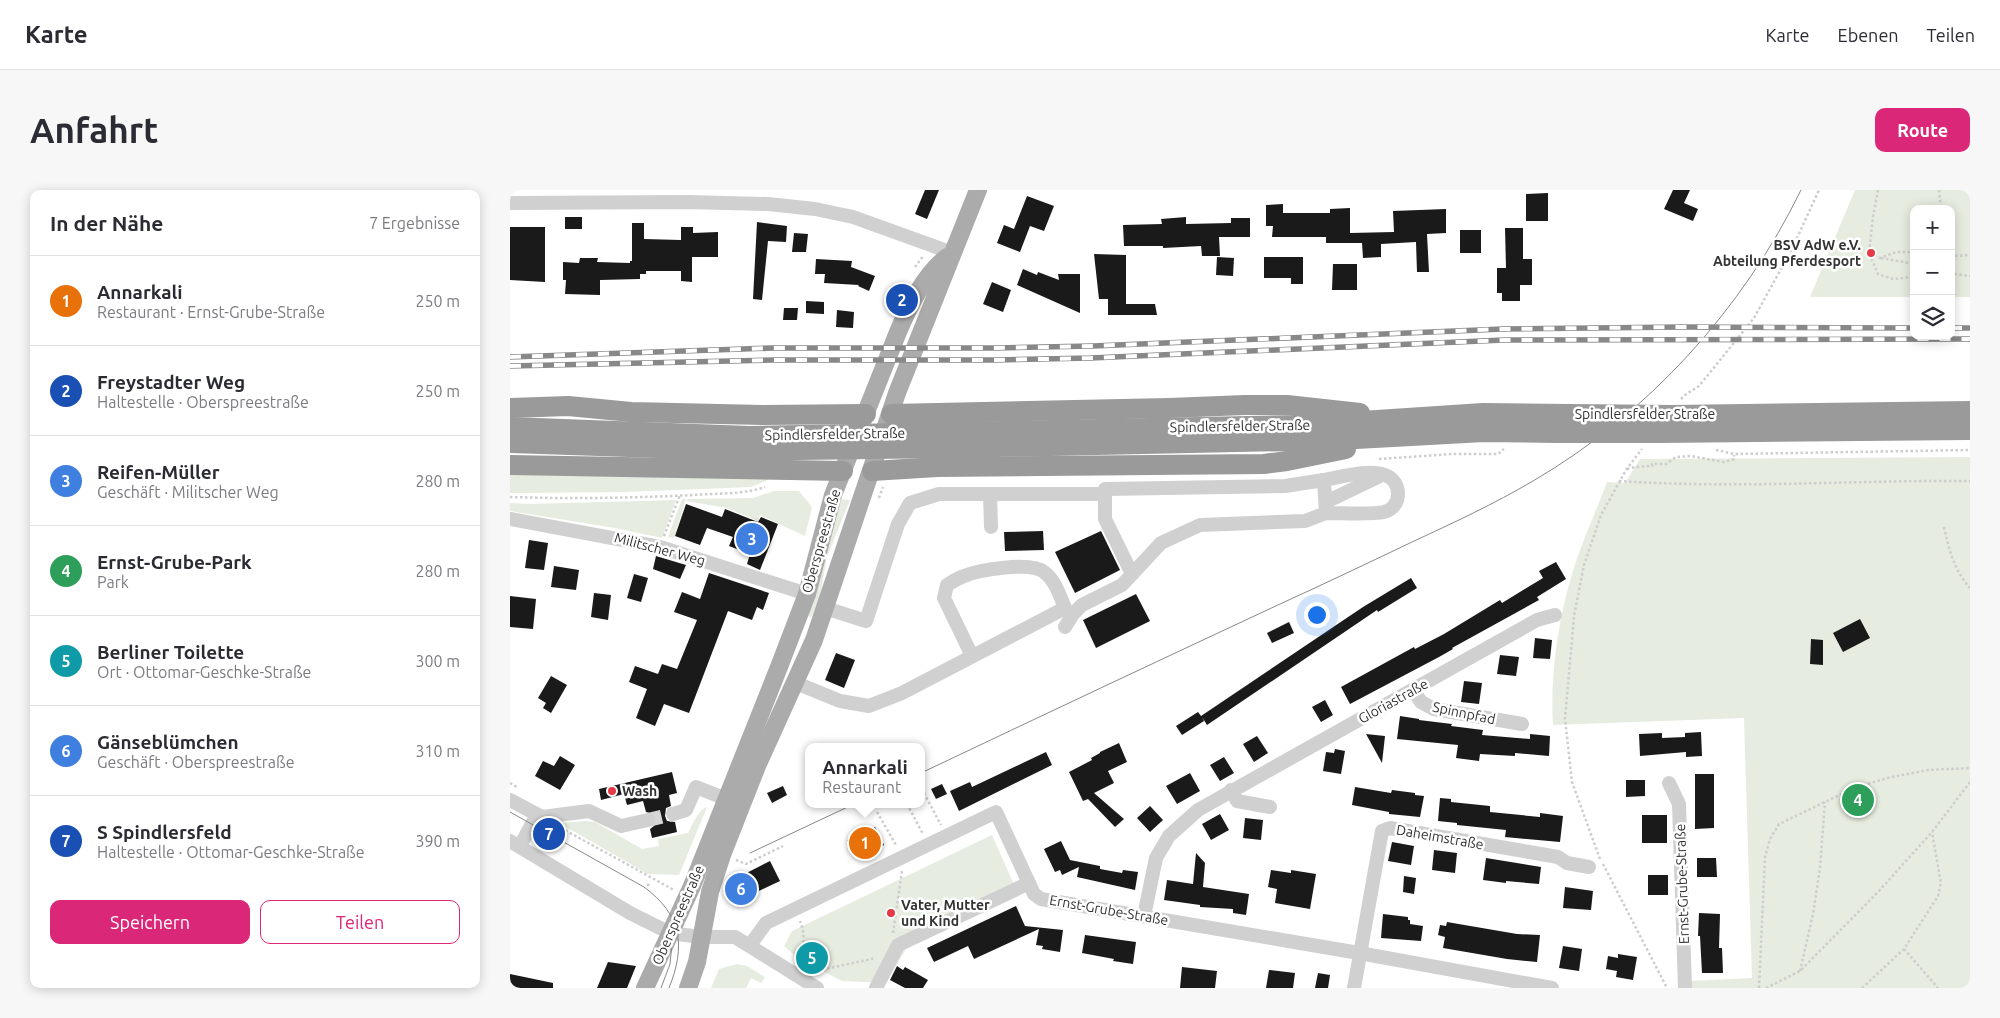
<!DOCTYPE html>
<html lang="de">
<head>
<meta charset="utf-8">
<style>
	:root { --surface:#fff; --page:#f7f7f7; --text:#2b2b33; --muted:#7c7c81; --line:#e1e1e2; --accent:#db2777 }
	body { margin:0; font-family:Ubuntu,sans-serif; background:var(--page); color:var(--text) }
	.controls { position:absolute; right:15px; top:15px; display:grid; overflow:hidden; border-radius:10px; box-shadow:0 2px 12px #0003 }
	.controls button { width:45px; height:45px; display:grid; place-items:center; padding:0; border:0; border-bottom:1px solid var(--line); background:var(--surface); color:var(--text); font:25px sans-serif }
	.you { position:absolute; left:806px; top:424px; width:18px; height:18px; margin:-12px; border:4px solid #fff; border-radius:50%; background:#1a73e8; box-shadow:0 0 0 8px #1a73e833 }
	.badge { display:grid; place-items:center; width:32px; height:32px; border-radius:50%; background:var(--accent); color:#fff; font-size:16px; font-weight:700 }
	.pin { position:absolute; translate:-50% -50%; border:2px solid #fff; box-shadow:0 1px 5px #0006 }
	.popup { position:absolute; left:295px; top:553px; width:120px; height:65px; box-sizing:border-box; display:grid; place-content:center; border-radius:10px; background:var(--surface); filter:drop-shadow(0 1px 4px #0005); font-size:16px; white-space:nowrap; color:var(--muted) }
	.popup b { font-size:19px; color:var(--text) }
	.popup::after { content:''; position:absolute; left:50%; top:100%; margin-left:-10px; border:10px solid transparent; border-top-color:var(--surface) }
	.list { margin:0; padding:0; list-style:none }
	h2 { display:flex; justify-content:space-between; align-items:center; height:65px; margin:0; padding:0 20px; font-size:21px }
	h2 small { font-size:16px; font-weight:400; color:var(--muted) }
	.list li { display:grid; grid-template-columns:32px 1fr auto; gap:15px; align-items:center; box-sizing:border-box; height:90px; padding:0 20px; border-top:1px solid var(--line) }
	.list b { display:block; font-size:19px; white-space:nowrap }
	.list p { margin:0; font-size:16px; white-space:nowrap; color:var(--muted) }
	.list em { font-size:16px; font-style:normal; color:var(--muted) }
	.actions { display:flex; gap:10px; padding:15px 20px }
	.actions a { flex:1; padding:11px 0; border:1px solid var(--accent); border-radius:10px; text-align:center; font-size:18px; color:var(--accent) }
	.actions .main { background:var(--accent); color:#fff }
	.icon { flex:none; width:28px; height:28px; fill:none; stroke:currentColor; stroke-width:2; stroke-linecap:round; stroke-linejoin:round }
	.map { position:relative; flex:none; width:1460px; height:798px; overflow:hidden; border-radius:10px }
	header { display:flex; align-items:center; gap:30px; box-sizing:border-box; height:70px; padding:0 25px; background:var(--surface); border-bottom:1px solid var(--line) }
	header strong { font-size:24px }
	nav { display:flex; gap:28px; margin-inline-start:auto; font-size:18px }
	.intro { display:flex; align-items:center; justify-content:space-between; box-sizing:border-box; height:120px; padding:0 30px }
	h1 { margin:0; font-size:35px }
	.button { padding:12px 22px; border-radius:10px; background:var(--accent); color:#fff; font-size:18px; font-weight:700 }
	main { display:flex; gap:30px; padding:0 30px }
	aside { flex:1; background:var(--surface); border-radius:10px; box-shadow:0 2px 12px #0003 }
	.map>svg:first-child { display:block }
	.green { fill:#e6ecdf }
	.building { fill:#1a1a1a }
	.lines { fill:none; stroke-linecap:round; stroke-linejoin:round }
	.minor-tunnel { stroke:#d6d6d6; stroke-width:14; stroke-dasharray:14 7; stroke-linecap:butt }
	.path { stroke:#cdcdcd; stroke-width:2.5; stroke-dasharray:2.5 2.5; stroke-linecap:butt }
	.minor { stroke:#d0d0d0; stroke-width:14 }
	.major { stroke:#ababab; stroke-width:18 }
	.highway { stroke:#9a9a9a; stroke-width:20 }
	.tram { stroke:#888; stroke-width:1 }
	.rail-casing { stroke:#888; stroke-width:5.5 }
	.rail { stroke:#fff; stroke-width:4; stroke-dasharray:11; stroke-linecap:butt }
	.highway-bridge { stroke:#9a9a9a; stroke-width:20 }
	.poi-dot { fill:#e63946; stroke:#fff; stroke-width:2 }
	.labels { text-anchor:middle; stroke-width:5; stroke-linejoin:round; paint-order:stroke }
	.poi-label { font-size:14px; font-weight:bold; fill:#333; stroke:#fff; text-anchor:start }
	.street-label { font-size:14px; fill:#333; stroke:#fff }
</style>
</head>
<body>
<header>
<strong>Karte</strong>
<nav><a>Karte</a><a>Ebenen</a><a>Teilen</a></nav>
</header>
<div class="intro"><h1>Anfahrt</h1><a class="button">Route</a></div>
<main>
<aside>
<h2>In der Nähe<small>7 Ergebnisse</small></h2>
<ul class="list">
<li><span class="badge" style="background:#e8710a">1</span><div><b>Annarkali</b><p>Restaurant · Ernst-Grube-Straße</p></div><em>250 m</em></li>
<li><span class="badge" style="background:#1a4fb4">2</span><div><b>Freystadter Weg</b><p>Haltestelle · Oberspreestraße</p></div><em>250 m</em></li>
<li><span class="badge" style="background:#3f7fe0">3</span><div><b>Reifen-Müller</b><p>Geschäft · Militscher Weg</p></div><em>280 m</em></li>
<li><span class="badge" style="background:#2e9e5b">4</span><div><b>Ernst-Grube-Park</b><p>Park</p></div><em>280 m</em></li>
<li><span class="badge" style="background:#0f9aa8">5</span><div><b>Berliner Toilette</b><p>Ort · Ottomar-Geschke-Straße</p></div><em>300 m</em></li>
<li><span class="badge" style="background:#3f7fe0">6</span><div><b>Gänseblümchen</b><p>Geschäft · Oberspreestraße</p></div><em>310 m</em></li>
<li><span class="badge" style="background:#1a4fb4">7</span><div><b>S Spindlersfeld</b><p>Haltestelle · Ottomar-Geschke-Straße</p></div><em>390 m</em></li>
</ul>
<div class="actions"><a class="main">Speichern</a><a>Teilen</a></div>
</aside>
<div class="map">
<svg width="1460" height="798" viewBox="0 0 1460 798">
	<rect width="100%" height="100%" fill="#fff"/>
	<g class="green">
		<path d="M1345,0H1460V107H1441V19H1404V107H1300Z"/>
		<path d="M1460,267V798H1181L1180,791L1242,788L1234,528L1043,535C1040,487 1048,430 1062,384C1071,353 1086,322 1097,292L1115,293L1130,269Z"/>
		<path d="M0,279L265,287L241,297L114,302L8,303H0Z"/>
		<path d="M264,301H289L302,317L295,346L250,325L248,331L217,318L176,311L178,309L243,308Z"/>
		<path d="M172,309H176L164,348L158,347Z"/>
		<path d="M330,309L340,310L317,367L309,410L301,428L297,424Z"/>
		<path d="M166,310L152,348L105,338L0,321V313L20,314Z"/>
		<path d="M197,617L169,685L138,684L49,633L76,631L85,632L132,659L149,656L148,649L178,643C183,634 188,620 197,617Z"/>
		<path d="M482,645L509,706L396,759L376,793L332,791L289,769L274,756L282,741Z"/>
		<path d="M227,774L237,776L255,787L251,793L241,788L236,798H201L209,779Z"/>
	</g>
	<g class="building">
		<path d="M415,0H429L417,29L405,24Z"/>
		<path d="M1163,0H1180L1174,13L1188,19L1183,31L1154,19Z"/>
		<path d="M1038,3V31H1016V4Z"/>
		<path d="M517,6L544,16L534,41L520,36L510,62L487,53L494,35L504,39Z"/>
		<path d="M773,14V23H820V19L840,18V43L884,42L883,21L936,19V43L917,44L919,82H907L906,52L871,54V67L853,68L852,53H816V47H762L763,36H756V15Z"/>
		<rect x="55" y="27" width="17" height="12"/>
		<path d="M676,27V34L721,33V28H740V47H709L710,66H692L691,56L653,58V56H614L613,35L652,34L651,29Z"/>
		<path d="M247,32L277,36L276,52L258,51L252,110L243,109Z"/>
		<path d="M122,33H134V49L171,50V37H183V43L208,42V67H182V92L171,91V81H136V84H130V89L90,90V105L55,104L56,90H53V72L69,73L70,68H88L87,72L120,73V71H122Z"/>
		<path d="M0,37H35V92L0,90Z"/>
		<path d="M995,38H1013V69H1022V95H1010V111H992V103H987V78H996Z"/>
		<rect x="950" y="40" width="21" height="23"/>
		<path d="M284,43L298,44L296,62H282Z"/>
		<path d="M584,64L616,65V114H645L647,125H598V109H589Z"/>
		<path d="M707,67L724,68L723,86L706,85Z"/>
		<path d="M754,67H793V94H781V88H754Z"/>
		<path d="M306,69L342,71L341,77L365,86L359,101L348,96L349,95L314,93L315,84H305Z"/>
		<path d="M823,74H847V100H822Z"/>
		<path d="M513,79L527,85L528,82L549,90L548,84H570V123L507,95Z"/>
		<path d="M482,92L501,100L493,122L473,114Z"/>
		<path d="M296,111L314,112V124L296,123Z"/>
		<path d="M274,118H288L287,130H273Z"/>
		<path d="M327,120L344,122L343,138L326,137Z"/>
		<path d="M176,314L212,327L215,319L248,332L251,327L268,334L250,380L237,374L240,364L219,356L223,347L197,338L190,355L165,346Z"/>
		<path d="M533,341L534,360L495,361L494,342Z"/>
		<path d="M591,341L610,380L565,403L545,362Z"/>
		<path d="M19,350L38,353L34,380L15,378Z"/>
		<path d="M146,366L176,375L170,389L143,379Z"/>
		<path d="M1046,372L1056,389L1027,407L1029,410L942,458L943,459L929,467L840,514L831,497L904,457L905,459L934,444L990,410L992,413L1033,388L1029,381Z"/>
		<path d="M44,376L69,380L66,400L41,397Z"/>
		<path d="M199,383L259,403L253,420L247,417L242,430L218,421L179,523L154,514L145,536L126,528L137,499L119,492L125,476L148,484L152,474L167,479L187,430L164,422L172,402L190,409Z"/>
		<path d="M124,384L138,388L131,412L117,408Z"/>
		<path d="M901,388L907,398L868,422L867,420L697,535L692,527L694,531L672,545L666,536L688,522L691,526L853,417Z"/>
		<path d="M84,403L101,405L98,430L81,427Z"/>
		<path d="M626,404L640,431L586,458L573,430Z"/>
		<path d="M0,406L26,409L23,439L0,437Z"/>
		<path d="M1350,429L1360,448L1333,462L1323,443Z"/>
		<path d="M779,432L784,443L762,453L757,443Z"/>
		<path d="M1025,448L1042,450L1040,469L1023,468Z"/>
		<path d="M1301,449L1313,450V475L1300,474Z"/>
		<path d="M326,463L345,470L334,498L315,490Z"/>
		<path d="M990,465L1009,467L1006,486L987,484Z"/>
		<path d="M41,486L57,495L41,523L33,518L36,513L28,508Z"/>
		<path d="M954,491L972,493L969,514L951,512Z"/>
		<path d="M815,510L823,525L811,532L802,517Z"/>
		<path d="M890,526L909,529V530L942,534L941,536L973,540L972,545L1020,549V544L1040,546L1039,566L1005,563V566L970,564L969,571L946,568L948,555L887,549Z"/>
		<path d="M1191,542L1192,566L1176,567V562L1130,566L1129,544L1152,543V548L1175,547V543Z"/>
		<path d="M856,544L875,546L872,573Z"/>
		<path d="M747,546L758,563L744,572L733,554Z"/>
		<path d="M609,553L617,572L598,581L604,593L584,603L614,629L605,637L578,609L573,611L559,582L582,570L581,568L590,563V562Z"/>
		<path d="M825,559L835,561L831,584L813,581L816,562L824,563Z"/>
		<path d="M536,562L542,575L449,621L440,601L460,592L462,597Z"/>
		<path d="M50,566L65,575L50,600L25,586L33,571L44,576Z"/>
		<path d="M714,567L724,583L710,591L700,575Z"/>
		<path d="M162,582L167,603L159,605L161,616L156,618L155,626L157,631L165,632L167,642L142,648L140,639L144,636L147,629L144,624L136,622L133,611L117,615L114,604L91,610L89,599Z"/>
		<path d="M680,583L690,601L667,614L656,596Z"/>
		<path d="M1185,584H1204V638L1185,639Z"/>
		<path d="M1116,590H1135V606L1116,607Z"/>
		<path d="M432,594L437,604L426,609L421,599Z"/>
		<path d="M273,596L277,605L262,613L257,603Z"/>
		<path d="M845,597L881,603L882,600L905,603V605L914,606L910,627L879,624V622L842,615Z"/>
		<path d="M930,608L941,609V612L980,616V622L1030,627V623L1053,626L1050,652L995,647L996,640L947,635V633L928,631Z"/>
		<path d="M640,616L653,630L640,642L627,628Z"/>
		<path d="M710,624L719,640L701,650L692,634Z"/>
		<rect x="1132" y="625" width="25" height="28"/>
		<path d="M735,628L753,630L751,650L733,648Z"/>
		<path d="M365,637L374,655L346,668L337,650Z"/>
		<path d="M551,651L560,670L590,676V679L612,683L613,680L628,682L625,700L567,687L569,677L552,685L550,680L545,682L534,659Z"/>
		<path d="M882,652L904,656L901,675L878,671Z"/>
		<path d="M924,660L947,663L945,683L922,680Z"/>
		<path d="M686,663L695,673L693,697L739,704L736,725L723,723V719L690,717V715L654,710L657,690L683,694Z"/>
		<path d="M976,668L1031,677L1029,694L996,691V693L973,690Z"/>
		<path d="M1187,668H1206L1207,687H1187Z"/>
		<path d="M260,671L270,691L238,706L237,704L228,708L221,691Z"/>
		<path d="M761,680L781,683V680L806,684L800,719L765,713L767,699L758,697Z"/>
		<rect x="1138" y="685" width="20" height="20"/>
		<path d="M894,686L906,688L904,704L893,702Z"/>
		<path d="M1055,697L1083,701L1081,720L1053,718Z"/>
		<path d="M506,716L515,736L553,740L550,762L532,759L533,756L526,755L529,739L464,769L458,756L424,772L417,758Z"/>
		<path d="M1189,723L1210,724L1209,758H1212L1213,783H1192L1190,746H1188Z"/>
		<path d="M873,724L898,727V730H900V734L913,736L911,751L871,748Z"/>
		<path d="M937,732L1007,744L1030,745L1027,772L997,769L933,758L935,747L928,745L930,735L936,736Z"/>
		<path d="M575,745L626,752L623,774L603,771L604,769L572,763Z"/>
		<path d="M1053,756L1072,759L1069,781L1049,778Z"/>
		<path d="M1108,764L1127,767L1123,790L1106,787L1107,781L1096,779L1098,766L1108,768Z"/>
		<path d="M98,772L126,776L117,798H87Z"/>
		<path d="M387,776L393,780L395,777L418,790L413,798H395L380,790Z"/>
		<path d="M672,777L707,781L705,798H670Z"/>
		<path d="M759,780L785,783L783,798H756Z"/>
		<path d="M808,783L820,785L818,798H805Z"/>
		<path d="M0,784L43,793V798H0Z"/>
	</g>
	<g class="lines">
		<path class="minor-tunnel" d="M138,630L163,624"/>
		<g class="path">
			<path d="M1368,0L1363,27L1359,63L1368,84L1383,89L1404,87"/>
			<path d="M1429,0L1431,19"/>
			<path d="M1360,63L1370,68L1386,62H1404"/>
			<path d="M1441,63L1445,66L1460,65"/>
			<path d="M1371,68L1404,74"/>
			<path d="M405,77L414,65"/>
			<path d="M1441,80L1445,84L1460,86"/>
			<path d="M1171,209L1175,205L1189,196L1244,128L1282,59L1309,0"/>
			<path d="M1206,260L1224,264L1460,260"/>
			<path d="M869,269L942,264H988L994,259"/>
			<path d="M1117,279L1125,277L1142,276V274H1156L1166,267L1181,266L1214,272L1224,269V265"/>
			<path d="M1109,291C1226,299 1343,290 1460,291"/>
			<path d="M0,307C61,309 122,308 183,305C207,303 232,305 255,297"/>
			<path d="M369,308L373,297"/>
			<path d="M1434,337C1439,360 1444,380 1460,398"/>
			<path d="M154,346L170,305"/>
			<path d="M0,593L7,597"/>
			<path d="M414,603L431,635"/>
			<path d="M397,614L413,644"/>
			<path d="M367,622L386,655"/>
			<path d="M51,638L164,700"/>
			<path d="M1090,669L1062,592L1055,529L1064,426L1074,375L1091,325L1116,280L1132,259"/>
			<path d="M226,670L236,674L273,656"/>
			<path d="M1093,674L1157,798"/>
			<path d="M138,696L139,692"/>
			<path d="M383,743L392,681"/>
			<path d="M1394,759L1428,798"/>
			<path d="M286,771C294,758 296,746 290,731"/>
			<path d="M302,779L320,778L366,768"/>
			<path d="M1290,781L1303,724L1310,678L1315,612"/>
			<path d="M1249,798L1255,667L1260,649L1269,634L1344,598L1377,588L1418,580L1460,578"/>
			<path d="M1256,798L1290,781L1368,702L1422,642L1460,592"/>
			<path d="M1352,798L1394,759L1428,706L1431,693L1422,642"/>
		</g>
		<g class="minor">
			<path d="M0,13L177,12L258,14L305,19L343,27L443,63"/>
			<path d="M480,304L481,337"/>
			<path d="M816,312L868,287"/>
			<path d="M0,329L150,357L297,404"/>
			<path d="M622,384L595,329V299L775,296L814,290"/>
			<path d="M315,418L356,431L388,334L400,313L429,304H595"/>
			<path d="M555,437L563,424L572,415L612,395L651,353L690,335L795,331L816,323L814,290C831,287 859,279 875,285C892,291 893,317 874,322C861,325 831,323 816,323"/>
			<path d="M286,493L330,511L359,516L392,503L555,418C550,406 545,390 534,382C521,371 469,380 454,386C448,388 442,392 437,395L434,408L462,466"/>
			<path d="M903,500L911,512L924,519L1012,534"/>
			<path d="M1159,593L1169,614L1175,798"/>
			<path d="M721,600L727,611L760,617"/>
			<path d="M0,610L32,627"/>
			<path d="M163,624L176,620L186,597L216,609"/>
			<path d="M0,651L120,723L160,743L191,747H225L307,798"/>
			<path d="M10,656L24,630L32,627L79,621L111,636L138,630"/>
			<path d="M634,726L646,668L659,646L688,620L1027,430L1045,425"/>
			<path d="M240,755L256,733L486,622L524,704L531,709L849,763L1042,798"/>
			<path d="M366,798L388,755L519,693"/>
			<path d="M844,798L872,641L880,638L1048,667L1057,673L1079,677"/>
		</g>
		<g class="major">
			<path d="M135,798L182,696L269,477L297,404L323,305L388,142C399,116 414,85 437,67"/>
			<path d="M178,798L187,772L200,702L212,665L247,576L304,450L387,203L468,0"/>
		</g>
		<g class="highway">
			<path d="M0,218L58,216L121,222L253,225L356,224"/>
			<path d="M381,224L659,218L735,215H777L850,223"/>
			<path d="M1163,225L1460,221"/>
			<path d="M0,237L239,246L291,245"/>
			<path d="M444,242L791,235L973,223L1059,224"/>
			<path d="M1149,243L1460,240"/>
			<path d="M0,253L237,261L287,260"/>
			<path d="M441,258L828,250L974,242L1047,243"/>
			<path d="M0,275L333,281"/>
			<path d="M362,281L427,277L754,274L777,271L836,259"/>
		</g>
		<g class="tram">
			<path d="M411,583C531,526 650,470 770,414C814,394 858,373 902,352C943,333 984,314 1023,291C1138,224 1233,119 1291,0"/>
			<path d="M0,622L134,697C172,725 176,756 159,798"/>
			<path d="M240,663L344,614"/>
			<path d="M151,798L160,774L162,754"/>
		</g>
		<g class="rail-casing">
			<g id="rail">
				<path d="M1441,138H1460"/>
				<path d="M0,167L263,158H486L583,156L993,139L1173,137L1404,138"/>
				<path d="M0,176L263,170H485L581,168L994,150L1460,149"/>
			</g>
		</g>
		<use href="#rail" class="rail"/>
		<g class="highway-bridge">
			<path d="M1059,224L1163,225"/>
			<path d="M1047,243H1149"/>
			<path d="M291,245L444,242"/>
			<path d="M287,260L441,258"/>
		</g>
	</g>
	<g class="poi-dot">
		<circle cx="1361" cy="63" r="5"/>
		<circle cx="102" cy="601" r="5"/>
		<circle cx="381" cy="723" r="5"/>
	</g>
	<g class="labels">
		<g class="poi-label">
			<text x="1351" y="60" text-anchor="end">BSV AdW e.V.<tspan x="1351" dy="16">Abteilung Pferdesport</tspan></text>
			<text x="112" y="606">Wash</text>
			<text x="391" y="720">Vater, Mutter<tspan x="391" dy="16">und Kind</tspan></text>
		</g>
		<g class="street-label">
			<text x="1135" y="229">Spindlersfelder Straße</text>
			<text transform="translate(730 236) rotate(-1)" y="5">Spindlersfelder Straße</text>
			<text transform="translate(325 244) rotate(-1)" y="5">Spindlersfelder Straße</text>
			<text transform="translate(311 351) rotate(-74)" y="5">Oberspreestraße</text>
			<text transform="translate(150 359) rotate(15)" y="5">Militscher Weg</text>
			<text transform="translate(883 511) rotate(-29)" y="5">Gloriastraße</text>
			<text transform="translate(954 523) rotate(12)" y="5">Spinnpfad</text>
			<text transform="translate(930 647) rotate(10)" y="5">Daheimstraße</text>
			<text transform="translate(1172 694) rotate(-92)" y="5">Ernst-Grube-Straße</text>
			<text transform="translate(599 720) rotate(10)" y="5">Ernst-Grube-Straße</text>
			<text transform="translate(168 725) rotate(-66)" y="5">Oberspreestraße</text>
		</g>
	</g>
</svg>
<div class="controls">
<button>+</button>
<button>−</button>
<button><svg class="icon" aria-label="layers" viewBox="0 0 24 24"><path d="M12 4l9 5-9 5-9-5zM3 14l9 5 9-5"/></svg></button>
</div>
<div class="you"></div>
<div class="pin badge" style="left:355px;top:653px;background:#e8710a">1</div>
<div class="popup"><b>Annarkali</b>Restaurant</div>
<div class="pin badge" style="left:392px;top:110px;background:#1a4fb4">2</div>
<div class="pin badge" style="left:242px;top:349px;background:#3f7fe0">3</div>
<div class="pin badge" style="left:1348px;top:610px;background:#2e9e5b">4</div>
<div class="pin badge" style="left:302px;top:768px;background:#0f9aa8">5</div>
<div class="pin badge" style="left:231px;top:699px;background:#3f7fe0">6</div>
<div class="pin badge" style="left:39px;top:644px;background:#1a4fb4">7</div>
</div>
</main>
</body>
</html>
